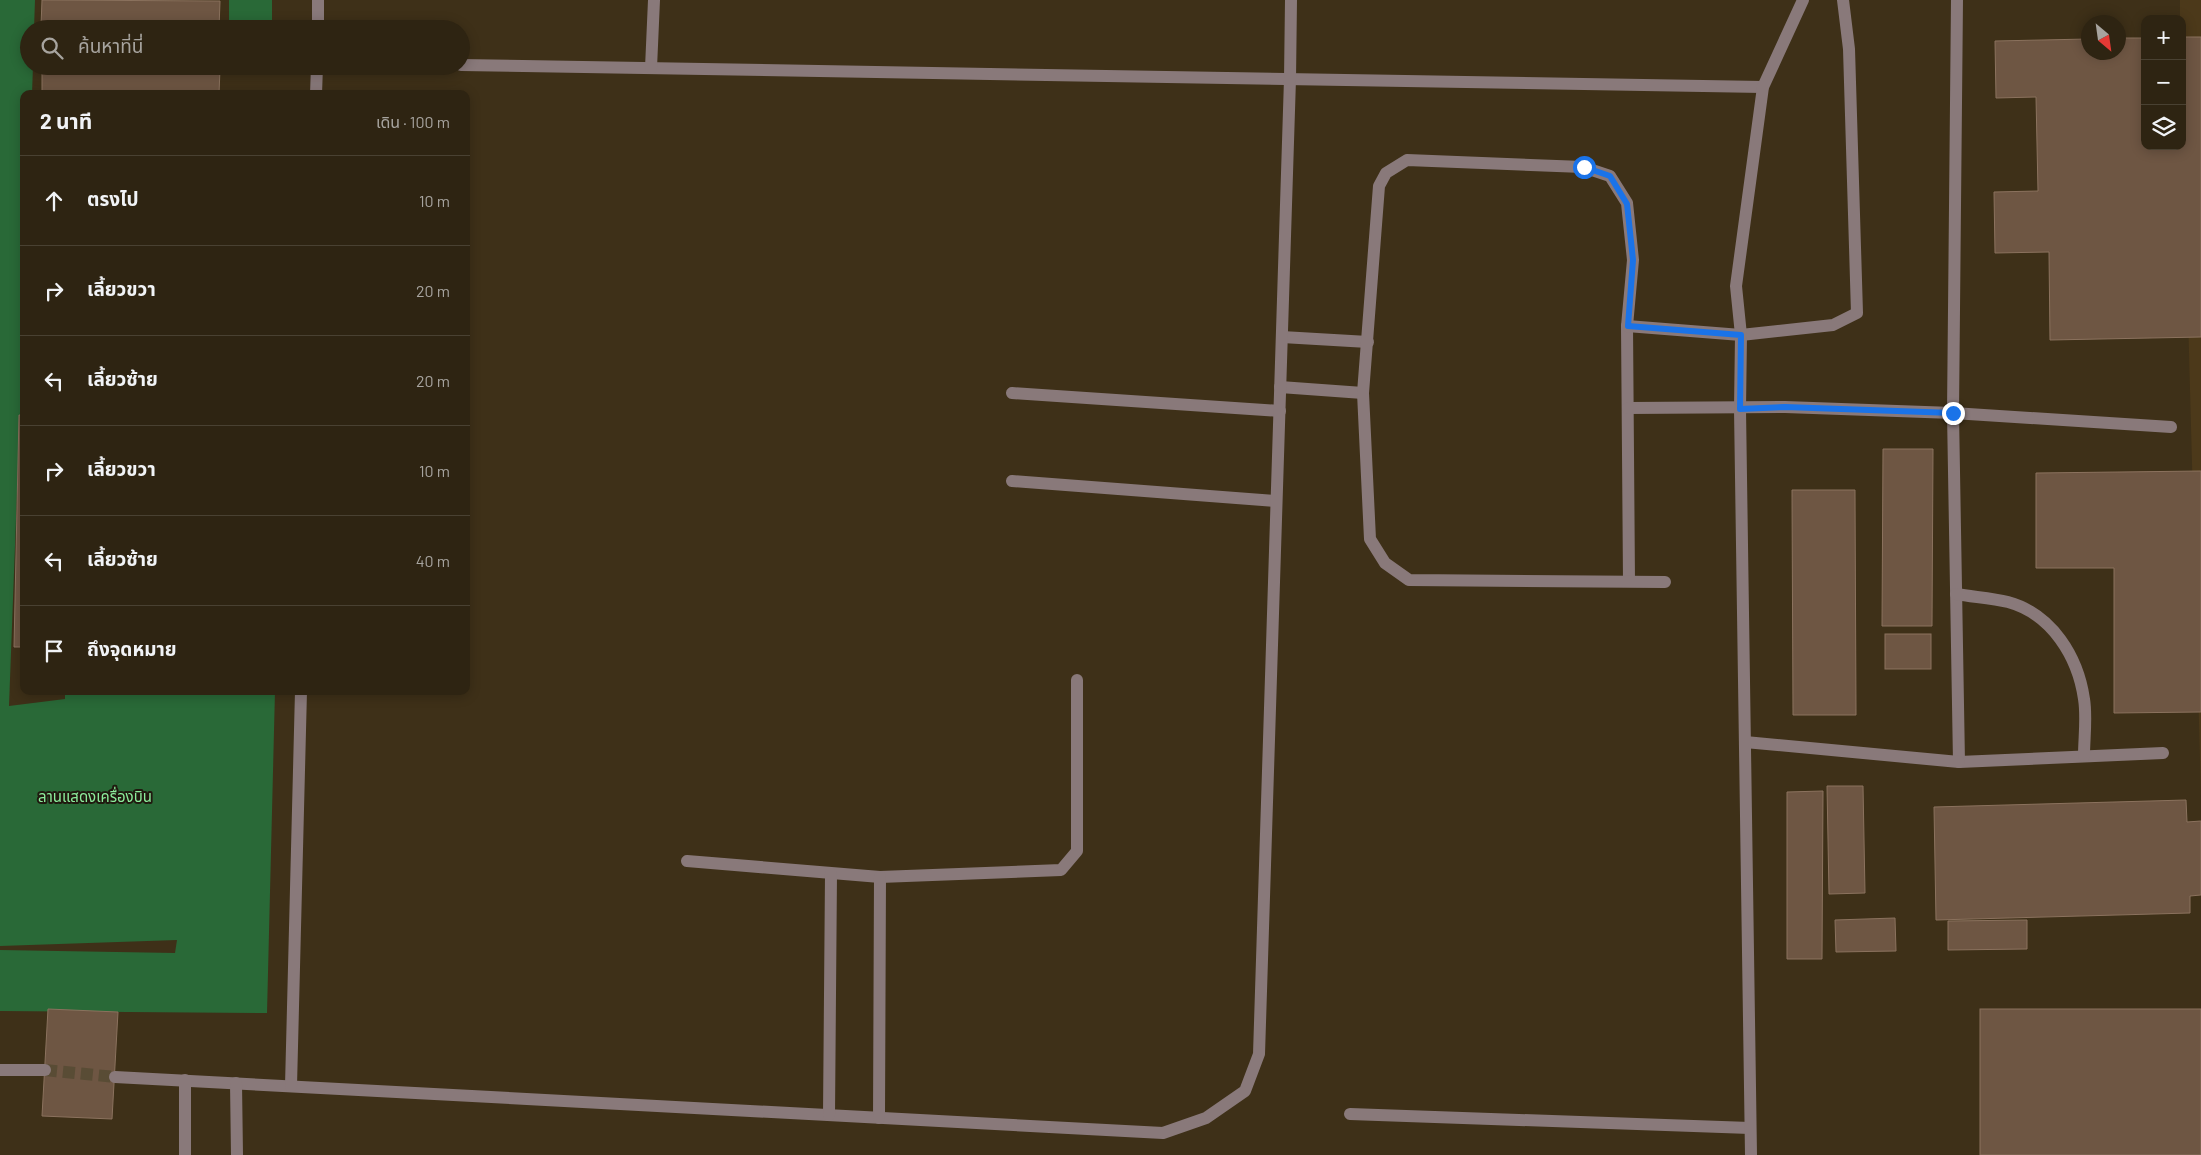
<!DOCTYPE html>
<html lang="th">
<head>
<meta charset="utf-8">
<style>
	:root { --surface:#2e2412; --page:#362c1b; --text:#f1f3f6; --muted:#a7a49f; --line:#494132 }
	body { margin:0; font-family:Barlow,"Noto Sans Thai",sans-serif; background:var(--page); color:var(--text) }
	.controls { position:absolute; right:15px; top:15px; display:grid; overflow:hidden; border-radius:10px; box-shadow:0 2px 12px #0003 }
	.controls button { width:45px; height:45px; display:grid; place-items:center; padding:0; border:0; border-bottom:1px solid var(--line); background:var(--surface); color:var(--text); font:25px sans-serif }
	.compass { position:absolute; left:2081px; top:15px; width:45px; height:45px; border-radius:50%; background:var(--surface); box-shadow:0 2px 12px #0003; rotate:151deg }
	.stop { position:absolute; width:15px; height:15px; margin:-11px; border:4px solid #1a73e8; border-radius:50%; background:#fff }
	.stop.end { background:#1a73e8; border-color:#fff; box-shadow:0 1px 5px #0008 }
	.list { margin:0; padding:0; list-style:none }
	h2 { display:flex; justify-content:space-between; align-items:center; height:65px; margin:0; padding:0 20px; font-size:21px }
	h2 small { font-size:16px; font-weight:400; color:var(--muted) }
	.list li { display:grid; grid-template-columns:32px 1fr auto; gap:15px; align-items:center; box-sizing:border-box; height:90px; padding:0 20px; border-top:1px solid var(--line) }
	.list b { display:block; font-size:19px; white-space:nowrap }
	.list em { font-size:16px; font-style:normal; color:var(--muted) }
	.icon { flex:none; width:28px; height:28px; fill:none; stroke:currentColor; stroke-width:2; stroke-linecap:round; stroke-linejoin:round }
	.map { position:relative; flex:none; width:2201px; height:1155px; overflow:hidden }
	.search { position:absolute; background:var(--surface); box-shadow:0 2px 12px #0003; left:20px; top:20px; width:450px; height:55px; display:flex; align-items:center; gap:12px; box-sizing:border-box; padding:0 18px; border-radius:28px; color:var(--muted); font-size:19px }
	.panel { position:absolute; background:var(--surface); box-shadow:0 2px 12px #0003; left:20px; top:90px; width:450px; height:605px; border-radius:10px }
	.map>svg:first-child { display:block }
	.built { fill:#4c391a }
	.green { fill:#296937 }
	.building { fill:#6e5643; stroke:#8b725e }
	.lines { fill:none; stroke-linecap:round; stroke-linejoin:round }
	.minor-tunnel { stroke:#594c35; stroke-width:12; stroke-dasharray:12 6; stroke-linecap:butt }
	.minor { stroke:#89797a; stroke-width:12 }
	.route { stroke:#1a73e8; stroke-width:6 }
	.labels { text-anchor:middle; stroke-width:4; stroke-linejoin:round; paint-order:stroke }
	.park-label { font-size:15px; fill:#8ced9c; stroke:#20190f }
</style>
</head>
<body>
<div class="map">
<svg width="2201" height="1155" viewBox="0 0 2201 1155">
	<rect width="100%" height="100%" fill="#3e3018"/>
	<path class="built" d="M2180,0H2201V797L2182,93V19H2180Z"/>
	<g class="green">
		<path d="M0,0H35L34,29H29V66H33L32,94H24V305L9,706L65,699V691H275L267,1013L0,1011V950L175,953L177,940L0,946Z"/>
		<rect x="229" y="0" width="43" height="27"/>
	</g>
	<g class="building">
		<path d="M42,0L220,1L219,29L41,26Z"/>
		<path d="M2182,37H2201V337L2050,340L2049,252L1995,253L1994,192L2038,191L2036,97L1996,98L1995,41L2088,39V52H2118V38H2145V146H2182Z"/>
		<path d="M42,66L220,69L219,94H42Z"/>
		<path d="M19,415H24V647H14Z"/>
		<path d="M1883,449H1933L1932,626H1882Z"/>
		<path d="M2201,471V712L2114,713V568H2036V473Z"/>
		<path d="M1792,490H1855L1856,715H1793Z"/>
		<rect x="1885" y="634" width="46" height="35"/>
		<path d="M1827,786H1863L1865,893L1829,894Z"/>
		<path d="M1823,791L1822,959H1787V792Z"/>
		<path d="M2186,800L2187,822L2201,821V895L2190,896V913L1936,920L1934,807Z"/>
		<path d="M1895,918L1896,951L1836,952L1835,920Z"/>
		<path d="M2027,920V949L1948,950V921Z"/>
		<path d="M48,1009L118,1012L112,1119L42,1116Z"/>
		<rect x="1980" y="1009" width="221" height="146"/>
	</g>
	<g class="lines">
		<path class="minor-tunnel" d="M45,1070L115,1077"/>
		<g class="minor">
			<path d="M1957,0L1953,413L1959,762L2163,753"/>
			<path d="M318,29V0"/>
			<path d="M461,65L1763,87"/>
			<path d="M651,68L654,0"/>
			<path d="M316,94L317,66"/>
			<path d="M1627,326L1629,581"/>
			<path d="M1282,337L1368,342"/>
			<path d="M1280,387L1363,393"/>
			<path d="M1012,393L1280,411"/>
			<path d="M1628,408L1785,407L1953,413L2171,427"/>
			<path d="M1012,481L1276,501"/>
			<path d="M1665,582L1409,580L1385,563L1370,539L1363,393L1379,186L1386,173L1407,160L1583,167L1610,176L1627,203L1633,260L1627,326L1741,335L1833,325L1857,313L1849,49L1843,0"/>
			<path d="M1956,594C1973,597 1992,598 2008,602C2052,614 2078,657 2084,699C2087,717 2084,738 2084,756"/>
			<path d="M1745,742L1959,762"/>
			<path d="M687,861L880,877L1061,870L1077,851V680"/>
			<path d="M0,1070H45"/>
			<path d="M115,1077L1163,1133L1206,1118L1245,1091L1259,1054L1290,79L1291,0"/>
			<path d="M185,1080V1155"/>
			<path d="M236,1083L237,1155"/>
			<path d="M291,1086L301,691"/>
			<path d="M1350,1114L1750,1128"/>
			<path d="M829,1115L831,874"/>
			<path d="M879,1118L880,877"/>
			<path d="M1751,1155L1740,409L1741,335L1736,286L1763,87L1803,0"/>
		</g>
	</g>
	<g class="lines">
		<path class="route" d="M1584,167L1610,176L1627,204L1633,260L1628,326L1741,335L1740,409L1785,407L1953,413"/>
	</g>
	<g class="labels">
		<g class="park-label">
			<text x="95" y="802">ลานแสดงเครื่องบิน</text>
		</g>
	</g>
</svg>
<div class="controls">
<button>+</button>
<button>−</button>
<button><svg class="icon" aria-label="layers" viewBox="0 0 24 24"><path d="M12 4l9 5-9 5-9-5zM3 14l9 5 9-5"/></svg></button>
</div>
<svg class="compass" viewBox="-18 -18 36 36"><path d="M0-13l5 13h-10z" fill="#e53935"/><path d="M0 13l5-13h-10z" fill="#a7a49f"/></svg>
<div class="stop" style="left:1584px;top:167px"></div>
<div class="stop end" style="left:1953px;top:413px"></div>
<div class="search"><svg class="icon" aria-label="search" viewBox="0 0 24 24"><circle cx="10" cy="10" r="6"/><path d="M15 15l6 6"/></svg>ค้นหาที่นี่</div>
<section class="panel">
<h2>2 นาที<small>เดิน · 100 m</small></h2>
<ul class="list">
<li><svg class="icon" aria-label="ahead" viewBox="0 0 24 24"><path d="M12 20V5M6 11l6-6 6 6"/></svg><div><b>ตรงไป</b></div><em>10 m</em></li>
<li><svg class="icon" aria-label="right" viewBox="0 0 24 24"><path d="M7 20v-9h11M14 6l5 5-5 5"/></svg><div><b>เลี้ยวขวา</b></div><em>20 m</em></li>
<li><svg class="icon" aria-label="left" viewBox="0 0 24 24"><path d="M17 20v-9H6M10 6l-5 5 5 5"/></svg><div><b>เลี้ยวซ้าย</b></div><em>20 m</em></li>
<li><svg class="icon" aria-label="right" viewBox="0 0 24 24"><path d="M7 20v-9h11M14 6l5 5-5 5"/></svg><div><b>เลี้ยวขวา</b></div><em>10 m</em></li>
<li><svg class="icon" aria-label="left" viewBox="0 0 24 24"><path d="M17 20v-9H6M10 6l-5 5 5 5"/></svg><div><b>เลี้ยวซ้าย</b></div><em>40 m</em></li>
<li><svg class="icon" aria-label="arrive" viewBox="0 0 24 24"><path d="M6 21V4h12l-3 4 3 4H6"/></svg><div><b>ถึงจุดหมาย</b></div></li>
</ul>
</section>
</div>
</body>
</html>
